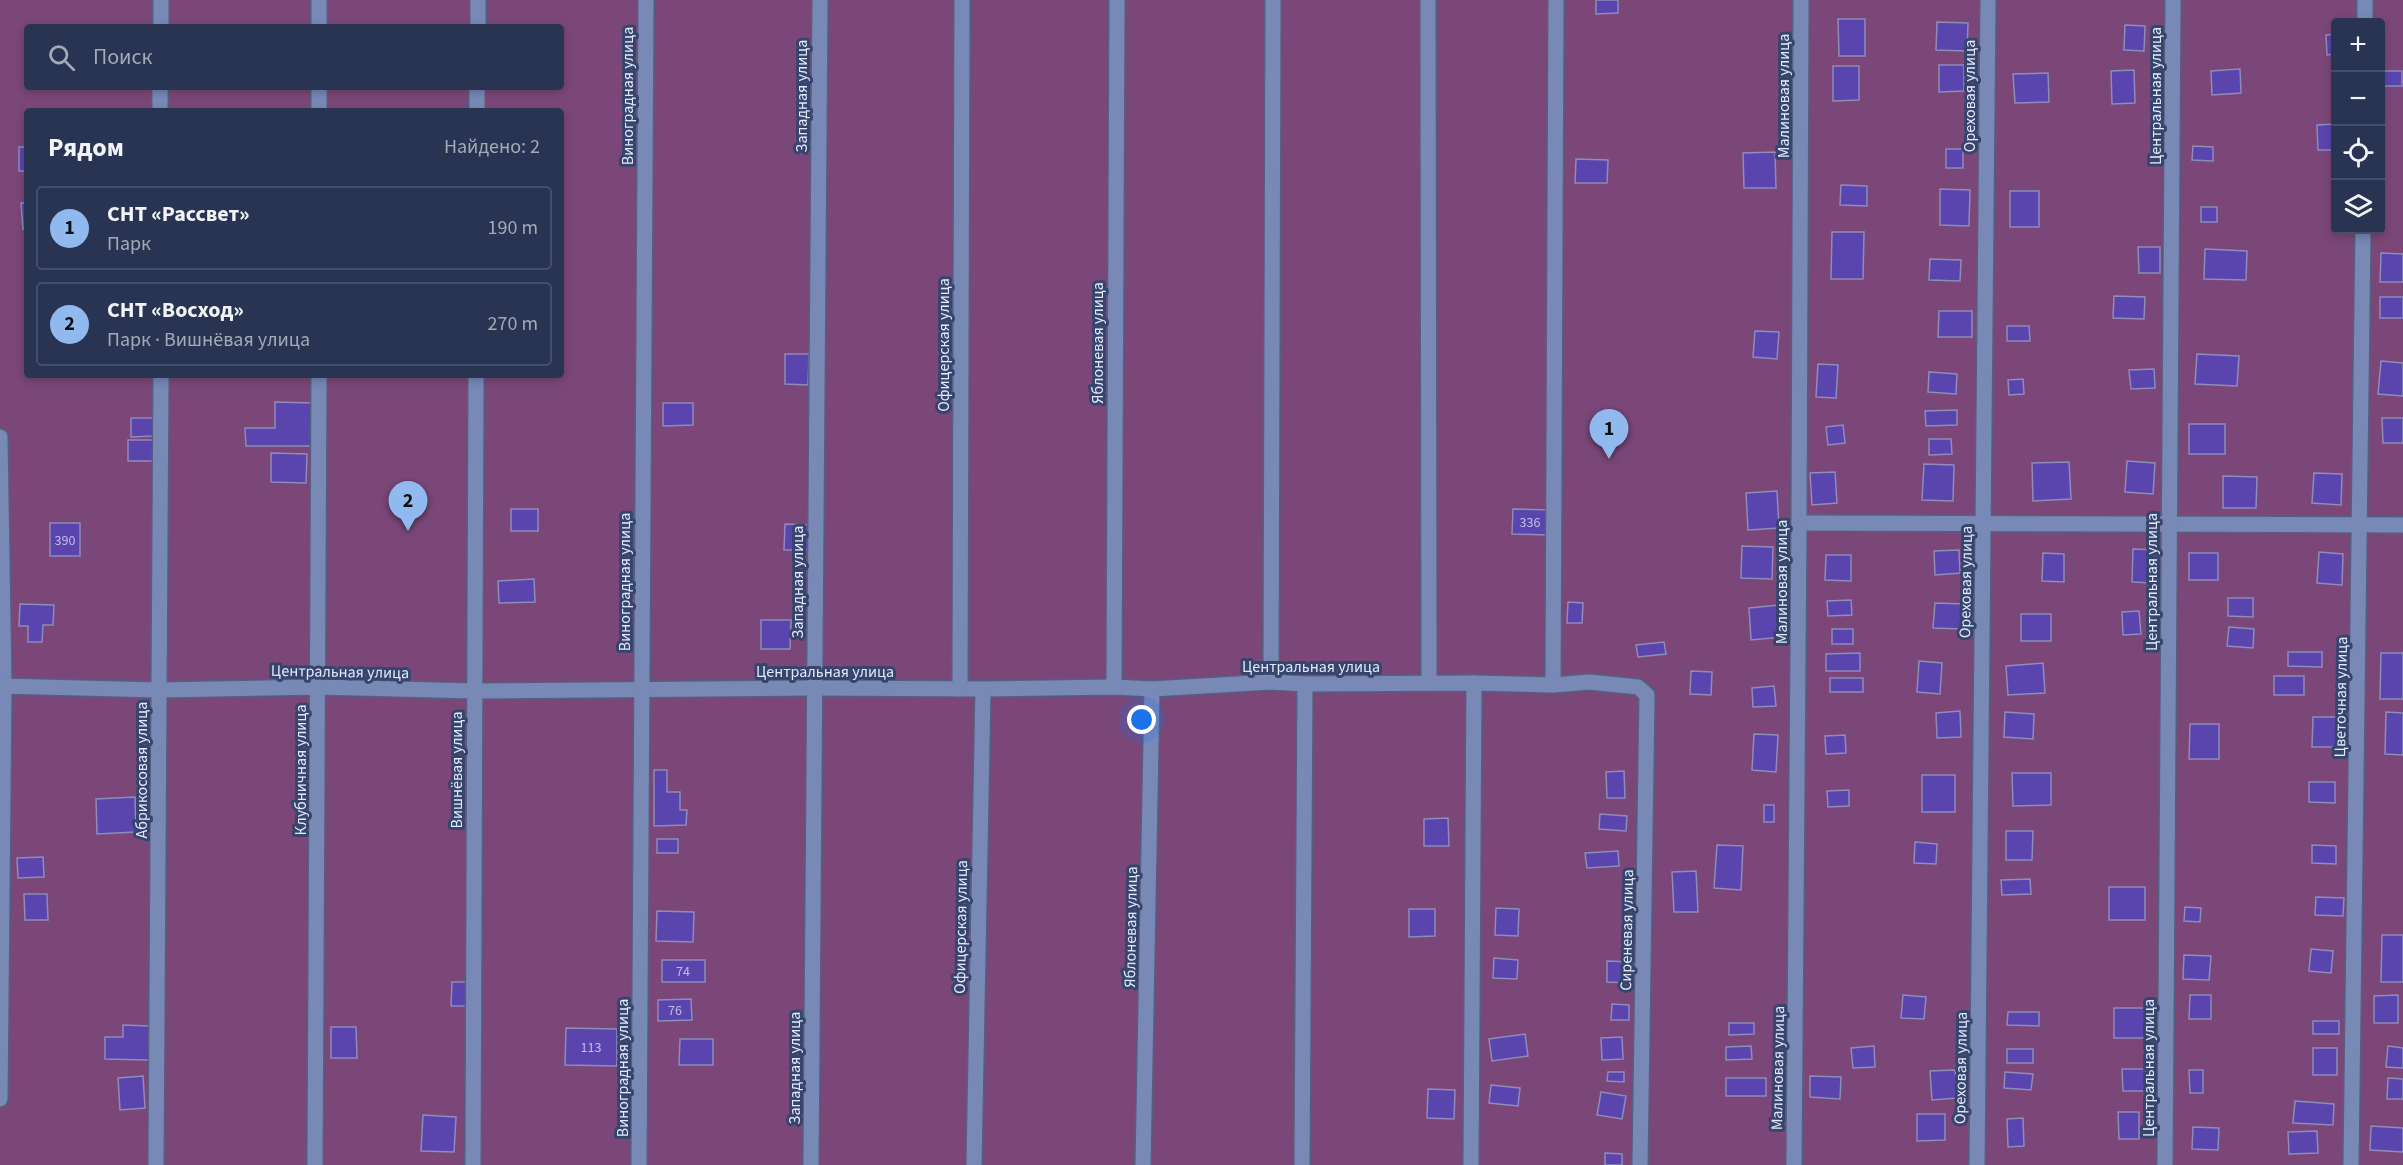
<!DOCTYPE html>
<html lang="ru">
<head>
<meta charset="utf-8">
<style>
	:root { --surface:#293452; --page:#353f5c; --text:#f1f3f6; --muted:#a5aab8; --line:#454f69; --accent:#90b9f0 }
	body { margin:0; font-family:"Source Sans 3",sans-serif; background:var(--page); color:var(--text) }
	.controls { position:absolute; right:18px; top:18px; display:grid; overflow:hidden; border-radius:6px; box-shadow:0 3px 9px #0003 }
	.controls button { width:54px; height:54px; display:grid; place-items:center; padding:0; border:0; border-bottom:2px solid var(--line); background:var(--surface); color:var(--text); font:30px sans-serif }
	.you { position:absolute; left:1142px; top:720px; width:21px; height:21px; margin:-15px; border:4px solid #fff; border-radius:50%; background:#1a73e8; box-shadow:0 0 0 9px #1a73e833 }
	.badge { display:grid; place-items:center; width:39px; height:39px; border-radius:50%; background:var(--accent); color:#111; font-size:20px; font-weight:700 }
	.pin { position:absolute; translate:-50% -50px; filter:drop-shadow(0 2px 3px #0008) }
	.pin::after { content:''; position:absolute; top:32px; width:21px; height:18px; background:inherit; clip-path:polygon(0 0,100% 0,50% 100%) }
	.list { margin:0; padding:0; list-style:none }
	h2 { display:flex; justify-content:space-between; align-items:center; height:78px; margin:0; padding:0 24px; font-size:26px }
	h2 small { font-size:20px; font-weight:400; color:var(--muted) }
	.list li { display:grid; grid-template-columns:39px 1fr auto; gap:18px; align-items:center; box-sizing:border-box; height:84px; margin:0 12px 12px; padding:0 12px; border:2px solid var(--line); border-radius:6px }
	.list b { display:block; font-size:22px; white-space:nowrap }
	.list p { margin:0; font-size:20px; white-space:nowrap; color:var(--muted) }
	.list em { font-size:20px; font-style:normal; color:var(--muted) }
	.icon { flex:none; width:33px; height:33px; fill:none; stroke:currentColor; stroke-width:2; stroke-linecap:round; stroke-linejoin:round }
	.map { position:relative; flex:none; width:2403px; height:1165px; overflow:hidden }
	.search { position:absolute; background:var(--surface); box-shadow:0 3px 9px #0003; left:24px; top:24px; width:540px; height:66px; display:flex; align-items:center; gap:15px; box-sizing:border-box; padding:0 21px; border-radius:6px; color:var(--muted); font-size:22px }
	.panel { position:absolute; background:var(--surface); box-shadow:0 3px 9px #0003; left:24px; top:108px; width:540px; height:270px; border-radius:6px }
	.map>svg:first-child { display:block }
	.green { fill:#7a4778; fill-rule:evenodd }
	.building { fill:#5a44ae; stroke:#8f8bbb; stroke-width:1.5 }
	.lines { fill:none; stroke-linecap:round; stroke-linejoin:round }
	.minor-casing { stroke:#546080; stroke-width:18 }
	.minor { stroke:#7889b6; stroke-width:15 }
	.labels { text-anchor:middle; stroke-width:6; stroke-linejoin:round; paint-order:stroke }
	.number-label { font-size:14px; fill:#bebfe8 }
	.street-label { font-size:16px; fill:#e0e8fc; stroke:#37456d }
</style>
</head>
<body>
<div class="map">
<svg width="2403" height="1165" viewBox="0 0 2403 1165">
	<rect width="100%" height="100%" fill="#37456d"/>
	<path class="green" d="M0,0H2403V1165H0ZM2336,22H2380V230H2336ZM27,27H561V87H27ZM27,111H561V375H27Z"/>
	<g class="building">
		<path d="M1596,0H1618V13L1596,14Z"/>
		<path d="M1838,19H1865V56H1839Z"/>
		<path d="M1937,22L1968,23L1967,51L1936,50Z"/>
		<path d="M2125,25L2145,26L2144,51L2124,50Z"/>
		<path d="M2336,34V54L2327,55L2326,35Z"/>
		<path d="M1939,65H1964V91L1939,92Z"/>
		<path d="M1833,66H1859V100L1833,101Z"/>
		<path d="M2240,69L2241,93L2212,95L2211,71Z"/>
		<path d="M2134,70L2135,103L2112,104L2111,71Z"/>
		<rect x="2380" y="71" width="22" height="15"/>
		<path d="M2048,73L2049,102L2015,103L2013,74Z"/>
		<path d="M2336,124V150H2318L2317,125Z"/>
		<path d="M2193,146L2213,147V161L2192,160Z"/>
		<rect x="19" y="147" width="8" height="24"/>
		<rect x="1946" y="149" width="17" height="19"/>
		<path d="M1775,152L1776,188H1744L1743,153Z"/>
		<path d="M1576,159L1608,160L1607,183H1575Z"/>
		<path d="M1841,185L1867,186V206L1840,205Z"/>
		<path d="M1940,189L1970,190L1969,226L1940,225Z"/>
		<rect x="2010" y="191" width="29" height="36"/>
		<path d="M21,203H27V229H23Z"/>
		<rect x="2201" y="207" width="16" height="15"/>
		<path d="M1832,232H1864L1863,279H1831Z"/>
		<path d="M2138,247H2160V273H2139Z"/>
		<path d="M2205,249L2247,251L2246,280L2204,279Z"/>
		<path d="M2381,253L2403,254V282H2380Z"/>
		<path d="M1930,259L1961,260L1960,281L1929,280Z"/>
		<path d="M2114,296L2145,297L2144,319L2113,318Z"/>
		<rect x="2380" y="297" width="23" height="21"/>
		<path d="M1939,311H1972V337H1938Z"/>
		<path d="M2007,326H2029L2030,341H2007Z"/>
		<path d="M1755,331L1779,332L1777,359L1753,357Z"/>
		<path d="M785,354H809L808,385L785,384Z"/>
		<path d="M2197,354L2239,356L2237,386L2195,384Z"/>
		<path d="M2381,361L2403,363V396L2378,394Z"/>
		<path d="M1818,364L1838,365L1836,398L1816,397Z"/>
		<path d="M2154,369L2155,388L2131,389L2129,370Z"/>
		<path d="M1929,372L1957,374L1956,394L1928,392Z"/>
		<path d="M2023,379L2024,394L2009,395L2008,380Z"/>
		<path d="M275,402L312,403V446H246L245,428H275Z"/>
		<path d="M663,403H693V425L663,426Z"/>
		<path d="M1957,410V425L1926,426L1925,411Z"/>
		<path d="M131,418H153V436L131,437Z"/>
		<path d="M2382,418H2403V443H2383Z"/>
		<rect x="2189" y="424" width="36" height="30"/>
		<path d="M1843,425L1845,443L1828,445L1826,427Z"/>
		<path d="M1929,439H1951L1952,454L1929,455Z"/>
		<rect x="128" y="440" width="25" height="21"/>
		<path d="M271,453L307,454L306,483L271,482Z"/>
		<path d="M2127,461L2155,463L2153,494L2125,492Z"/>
		<path d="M2069,462L2071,499L2033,501L2032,463Z"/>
		<path d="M1924,464L1954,465L1953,501L1922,500Z"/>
		<path d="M1835,472L1837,503L1812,505L1810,473Z"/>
		<path d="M2314,473L2342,474L2341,505L2312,503Z"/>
		<path d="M2223,476L2257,477L2256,508H2223Z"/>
		<path d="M1777,491L1779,528L1748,530L1746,493Z"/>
		<rect x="511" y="509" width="27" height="22"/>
		<path d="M1513,509L1548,510L1547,535L1512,534Z"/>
		<rect x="50" y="523" width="30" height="33"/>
		<path d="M785,524L811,525V550H784Z"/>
		<path d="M1742,546L1773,547L1772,579L1741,578Z"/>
		<path d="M2133,549L2157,550L2155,583L2132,582Z"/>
		<path d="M1959,550L1960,573L1935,575L1934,551Z"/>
		<path d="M2319,552L2343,554L2342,585L2317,583Z"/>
		<path d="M2043,553L2064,554V582L2042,581Z"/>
		<rect x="2189" y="553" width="29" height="27"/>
		<path d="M1826,555H1851V581L1825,580Z"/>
		<path d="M534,579L535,602L499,603L498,581Z"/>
		<path d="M2228,598H2253V617L2228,616Z"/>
		<path d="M1851,600L1852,615L1828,616L1827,601Z"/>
		<path d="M1568,602L1583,603L1582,623H1567Z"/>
		<path d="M1935,603L1963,604L1962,629L1933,628Z"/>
		<path d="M20,604L54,605L53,625H43L42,642H28V626H19Z"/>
		<path d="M1780,605L1782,637L1751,640L1749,608Z"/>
		<path d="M2139,611L2141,634L2123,635L2122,612Z"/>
		<rect x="2021" y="614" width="30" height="27"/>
		<path d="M761,620H791L790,649H761Z"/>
		<path d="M2229,627L2254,629L2253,648L2227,646Z"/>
		<rect x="1832" y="629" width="21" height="15"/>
		<path d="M1664,642L1666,654L1638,657L1636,645Z"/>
		<path d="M2288,652H2322V667L2288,666Z"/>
		<path d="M1860,653V671H1826V654Z"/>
		<path d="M2381,653H2403V699H2380Z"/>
		<path d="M1919,661L1942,663L1940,694L1917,692Z"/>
		<path d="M2043,663L2045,693L2008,695L2006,666Z"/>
		<path d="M1691,671L1712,672L1711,695L1690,694Z"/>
		<rect x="2274" y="676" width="30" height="19"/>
		<rect x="1830" y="678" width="33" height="14"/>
		<path d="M1774,686L1776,706L1753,707L1752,688Z"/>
		<path d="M1960,711L1961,737L1937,738L1936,713Z"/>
		<path d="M2005,712L2034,714L2033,739L2004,737Z"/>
		<path d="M2386,712L2403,713V755L2385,754Z"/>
		<path d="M2313,717H2339V747H2312Z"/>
		<path d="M2190,724H2219V759H2189Z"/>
		<path d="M1754,734L1778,735L1776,772L1752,770Z"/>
		<path d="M1845,735L1846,753L1826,754L1825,736Z"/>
		<path d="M654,770H667V792H680V810H687L686,825L654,826Z"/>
		<path d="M1624,771L1625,798H1607L1606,772Z"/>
		<path d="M2012,773H2051V805L2013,806Z"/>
		<rect x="1922" y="775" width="33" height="37"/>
		<path d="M2309,782H2335V803L2309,802Z"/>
		<path d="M1849,790V806L1828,807L1827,791Z"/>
		<path d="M135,797L136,832L97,834L96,799Z"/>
		<rect x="1764" y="805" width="10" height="17"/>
		<path d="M1600,814L1627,816L1626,831L1599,829Z"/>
		<path d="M1448,818L1449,846H1424V819Z"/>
		<path d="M2006,831H2033L2032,860H2006Z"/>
		<rect x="657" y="839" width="21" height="14"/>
		<path d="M1915,842L1937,844L1936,864L1914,863Z"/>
		<path d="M1717,845L1743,846L1741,890L1714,888Z"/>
		<path d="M2312,845L2336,846V864L2312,863Z"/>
		<path d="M1618,851L1619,866L1587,868L1585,853Z"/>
		<path d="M43,857L44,877L18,878L17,858Z"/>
		<path d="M1696,871L1698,912H1674L1672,872Z"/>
		<path d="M2030,879L2031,894L2002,895L2001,880Z"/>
		<rect x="2109" y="887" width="36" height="33"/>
		<path d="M24,894H47L48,920H25Z"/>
		<path d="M2316,897L2344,898L2343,916L2315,915Z"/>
		<path d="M2185,907L2201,908L2200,922L2184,921Z"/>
		<path d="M1496,908L1519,909L1518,936L1495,935Z"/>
		<path d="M1409,909H1435V936L1409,937Z"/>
		<path d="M657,911L694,912L693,942L656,941Z"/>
		<path d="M2382,935H2403V982H2381Z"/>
		<path d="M2311,949L2333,951L2331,973L2309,971Z"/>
		<path d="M2184,955L2211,956L2209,980L2183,979Z"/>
		<path d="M1494,958L1518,960L1517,979L1493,978Z"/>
		<rect x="662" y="960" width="43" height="22"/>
		<path d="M1607,961L1633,962L1632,983L1607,982Z"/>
		<path d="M452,982H469V1006H451Z"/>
		<path d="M1903,995L1926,997L1924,1019L1901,1018Z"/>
		<path d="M2190,995H2211V1019H2189Z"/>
		<path d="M2398,995V1023H2374V996Z"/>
		<path d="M691,999L692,1020L658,1021V1000Z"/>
		<path d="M1612,1004L1629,1005V1020H1611Z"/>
		<path d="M2114,1008H2144L2145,1038H2114Z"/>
		<path d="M2008,1012H2039V1026L2007,1025Z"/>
		<rect x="2313" y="1021" width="26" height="13"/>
		<path d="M1729,1023H1754V1034L1729,1035Z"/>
		<path d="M123,1025L149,1026V1060L105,1059V1037H123Z"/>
		<path d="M331,1027H356L357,1058H331Z"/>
		<path d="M566,1028L617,1029V1066L565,1065Z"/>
		<path d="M1525,1034L1528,1056L1492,1061L1489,1039Z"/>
		<path d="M1622,1037L1623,1059L1602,1060L1601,1038Z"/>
		<path d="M680,1039H713V1065H679Z"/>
		<path d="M1751,1046L1752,1059L1726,1060V1047Z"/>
		<path d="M1874,1046L1875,1067L1853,1068L1851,1048Z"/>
		<path d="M2388,1046L2403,1048V1068L2386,1067Z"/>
		<rect x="2313" y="1048" width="24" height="27"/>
		<rect x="2007" y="1049" width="26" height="14"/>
		<path d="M2122,1069H2146V1091H2123Z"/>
		<path d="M1955,1070L1958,1098L1932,1100L1930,1071Z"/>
		<path d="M2189,1070H2203V1093H2190Z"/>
		<path d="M1608,1072H1624V1082L1607,1081Z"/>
		<path d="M2005,1072L2033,1074L2031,1090L2004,1088Z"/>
		<path d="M143,1076L145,1108L120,1110L118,1078Z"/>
		<path d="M1810,1076L1841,1077L1840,1099L1810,1097Z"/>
		<rect x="1726" y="1078" width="40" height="18"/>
		<path d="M2388,1078L2403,1079V1099H2387Z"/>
		<path d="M1491,1085L1520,1088L1518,1106L1489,1103Z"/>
		<path d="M1428,1089L1455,1090L1454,1119L1427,1118Z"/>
		<path d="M1601,1092L1626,1096L1622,1119L1597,1115Z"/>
		<path d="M2295,1101L2334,1104L2333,1125L2293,1123Z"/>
		<path d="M2118,1112H2139V1139H2119Z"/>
		<path d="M1917,1114H1945V1140L1917,1141Z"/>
		<path d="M423,1115L456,1117L454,1152L421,1151Z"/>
		<path d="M2023,1118L2024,1146L2008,1147L2007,1119Z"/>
		<path d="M2371,1126L2403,1128V1152L2370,1150Z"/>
		<path d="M2193,1127L2219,1128L2218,1150L2192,1149Z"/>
		<path d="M2317,1131L2318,1153L2289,1154L2288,1132Z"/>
		<path d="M1605,1153L1622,1154V1165H1605Z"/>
	</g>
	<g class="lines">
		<g class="minor-casing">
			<g id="minor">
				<path d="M1428,0L1429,683"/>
				<path d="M2365,22V0"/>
				<path d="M161,27V0"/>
				<path d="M319,27V0"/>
				<path d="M478,27V0"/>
				<path d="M160,111V87"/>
				<path d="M319,111V87"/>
				<path d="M477,111V87"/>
				<path d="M0,437L4,686L0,1099"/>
				<path d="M1799,523L2403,525"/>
				<path d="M1271,682L1273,0"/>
				<path d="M1553,685L1556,0"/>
				<path d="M0,686L159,690L318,687L474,691L814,688L983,689L1114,687L1152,689L1271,682L1305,684L1474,683L1553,685L1589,682L1638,687L1647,695L1640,1165"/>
				<path d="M1114,687L1117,0"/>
				<path d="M960,689L962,0"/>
				<path d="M156,1165L161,375"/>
				<path d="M315,1165L319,375"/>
				<path d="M473,1165L476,375"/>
				<path d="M639,1165L646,0"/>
				<path d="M811,1165L820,0"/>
				<path d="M974,1165L983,689"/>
				<path d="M1143,1165L1152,689"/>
				<path d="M1302,1165L1305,684"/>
				<path d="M1471,1165L1474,683"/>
				<path d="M1794,1165L1799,523L1801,0"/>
				<path d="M1977,1165L1988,0"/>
				<path d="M2165,1165L2173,0"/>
				<path d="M2351,1165L2363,230"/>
			</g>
		</g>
		<use href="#minor" class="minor"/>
	</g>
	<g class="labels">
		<g class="number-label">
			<text x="1530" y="527">336</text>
			<text x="65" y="545">390</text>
			<text x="683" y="976">74</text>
			<text x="675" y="1015">76</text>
			<text x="591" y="1052">113</text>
		</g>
		<g class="street-label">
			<text transform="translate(627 96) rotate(-90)" y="6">Виноградная улица</text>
			<text transform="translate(801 96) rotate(-90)" y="6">Западная улица</text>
			<text transform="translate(1783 96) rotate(-90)" y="6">Малиновая улица</text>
			<text transform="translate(1969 96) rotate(-90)" y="6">Ореховая улица</text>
			<text transform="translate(2155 96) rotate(-90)" y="6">Центральная улица</text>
			<text transform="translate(1097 343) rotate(-90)" y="6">Яблоневая улица</text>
			<text transform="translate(943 345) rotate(-90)" y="6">Офицерская улица</text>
			<text transform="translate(624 582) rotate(-90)" y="6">Виноградная улица</text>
			<text transform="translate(797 582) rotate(-90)" y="6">Западная улица</text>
			<text transform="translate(1781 582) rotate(-90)" y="6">Малиновая улица</text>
			<text transform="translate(1965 582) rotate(-89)" y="6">Ореховая улица</text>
			<text transform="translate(2151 582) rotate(-90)" y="6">Центральная улица</text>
			<text x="1311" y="672">Центральная улица</text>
			<text transform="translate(340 671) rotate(1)" y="6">Центральная улица</text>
			<text x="825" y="677">Центральная улица</text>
			<text transform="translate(2340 697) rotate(-89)" y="6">Цветочная улица</text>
			<text transform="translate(141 770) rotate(-90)" y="6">Абрикосовая улица</text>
			<text transform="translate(300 770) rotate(-90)" y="6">Клубничная улица</text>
			<text transform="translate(456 770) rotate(-90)" y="6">Вишнёвая улица</text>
			<text transform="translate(960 927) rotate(-89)" y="6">Офицерская улица</text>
			<text transform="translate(1130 927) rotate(-89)" y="6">Яблоневая улица</text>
			<text transform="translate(1626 930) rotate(-89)" y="6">Сиреневая улица</text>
			<text transform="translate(622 1068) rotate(-90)" y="6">Виноградная улица</text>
			<text transform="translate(794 1068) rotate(-90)" y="6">Западная улица</text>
			<text transform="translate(1777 1068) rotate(-89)" y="6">Малиновая улица</text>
			<text transform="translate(1960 1068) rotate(-89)" y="6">Ореховая улица</text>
			<text transform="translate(2148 1068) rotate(-90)" y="6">Центральная улица</text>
		</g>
	</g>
</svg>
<div class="controls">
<button>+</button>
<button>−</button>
<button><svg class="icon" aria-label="locate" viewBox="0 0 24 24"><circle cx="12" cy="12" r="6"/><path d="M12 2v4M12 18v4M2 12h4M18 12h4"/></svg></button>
<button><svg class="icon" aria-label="layers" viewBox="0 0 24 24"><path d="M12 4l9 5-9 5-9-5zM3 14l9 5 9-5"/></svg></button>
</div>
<div class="you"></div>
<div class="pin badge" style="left:1609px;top:459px">1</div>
<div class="pin badge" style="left:408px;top:531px">2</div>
<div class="search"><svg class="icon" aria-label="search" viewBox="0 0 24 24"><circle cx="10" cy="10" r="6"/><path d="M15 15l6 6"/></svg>Поиск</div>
<section class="panel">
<h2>Рядом<small>Найдено: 2</small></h2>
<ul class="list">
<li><span class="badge">1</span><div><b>СНТ «Рассвет»</b><p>Парк</p></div><em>190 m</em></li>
<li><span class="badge">2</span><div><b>СНТ «Восход»</b><p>Парк · Вишнёвая улица</p></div><em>270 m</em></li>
</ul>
</section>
</div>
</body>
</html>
